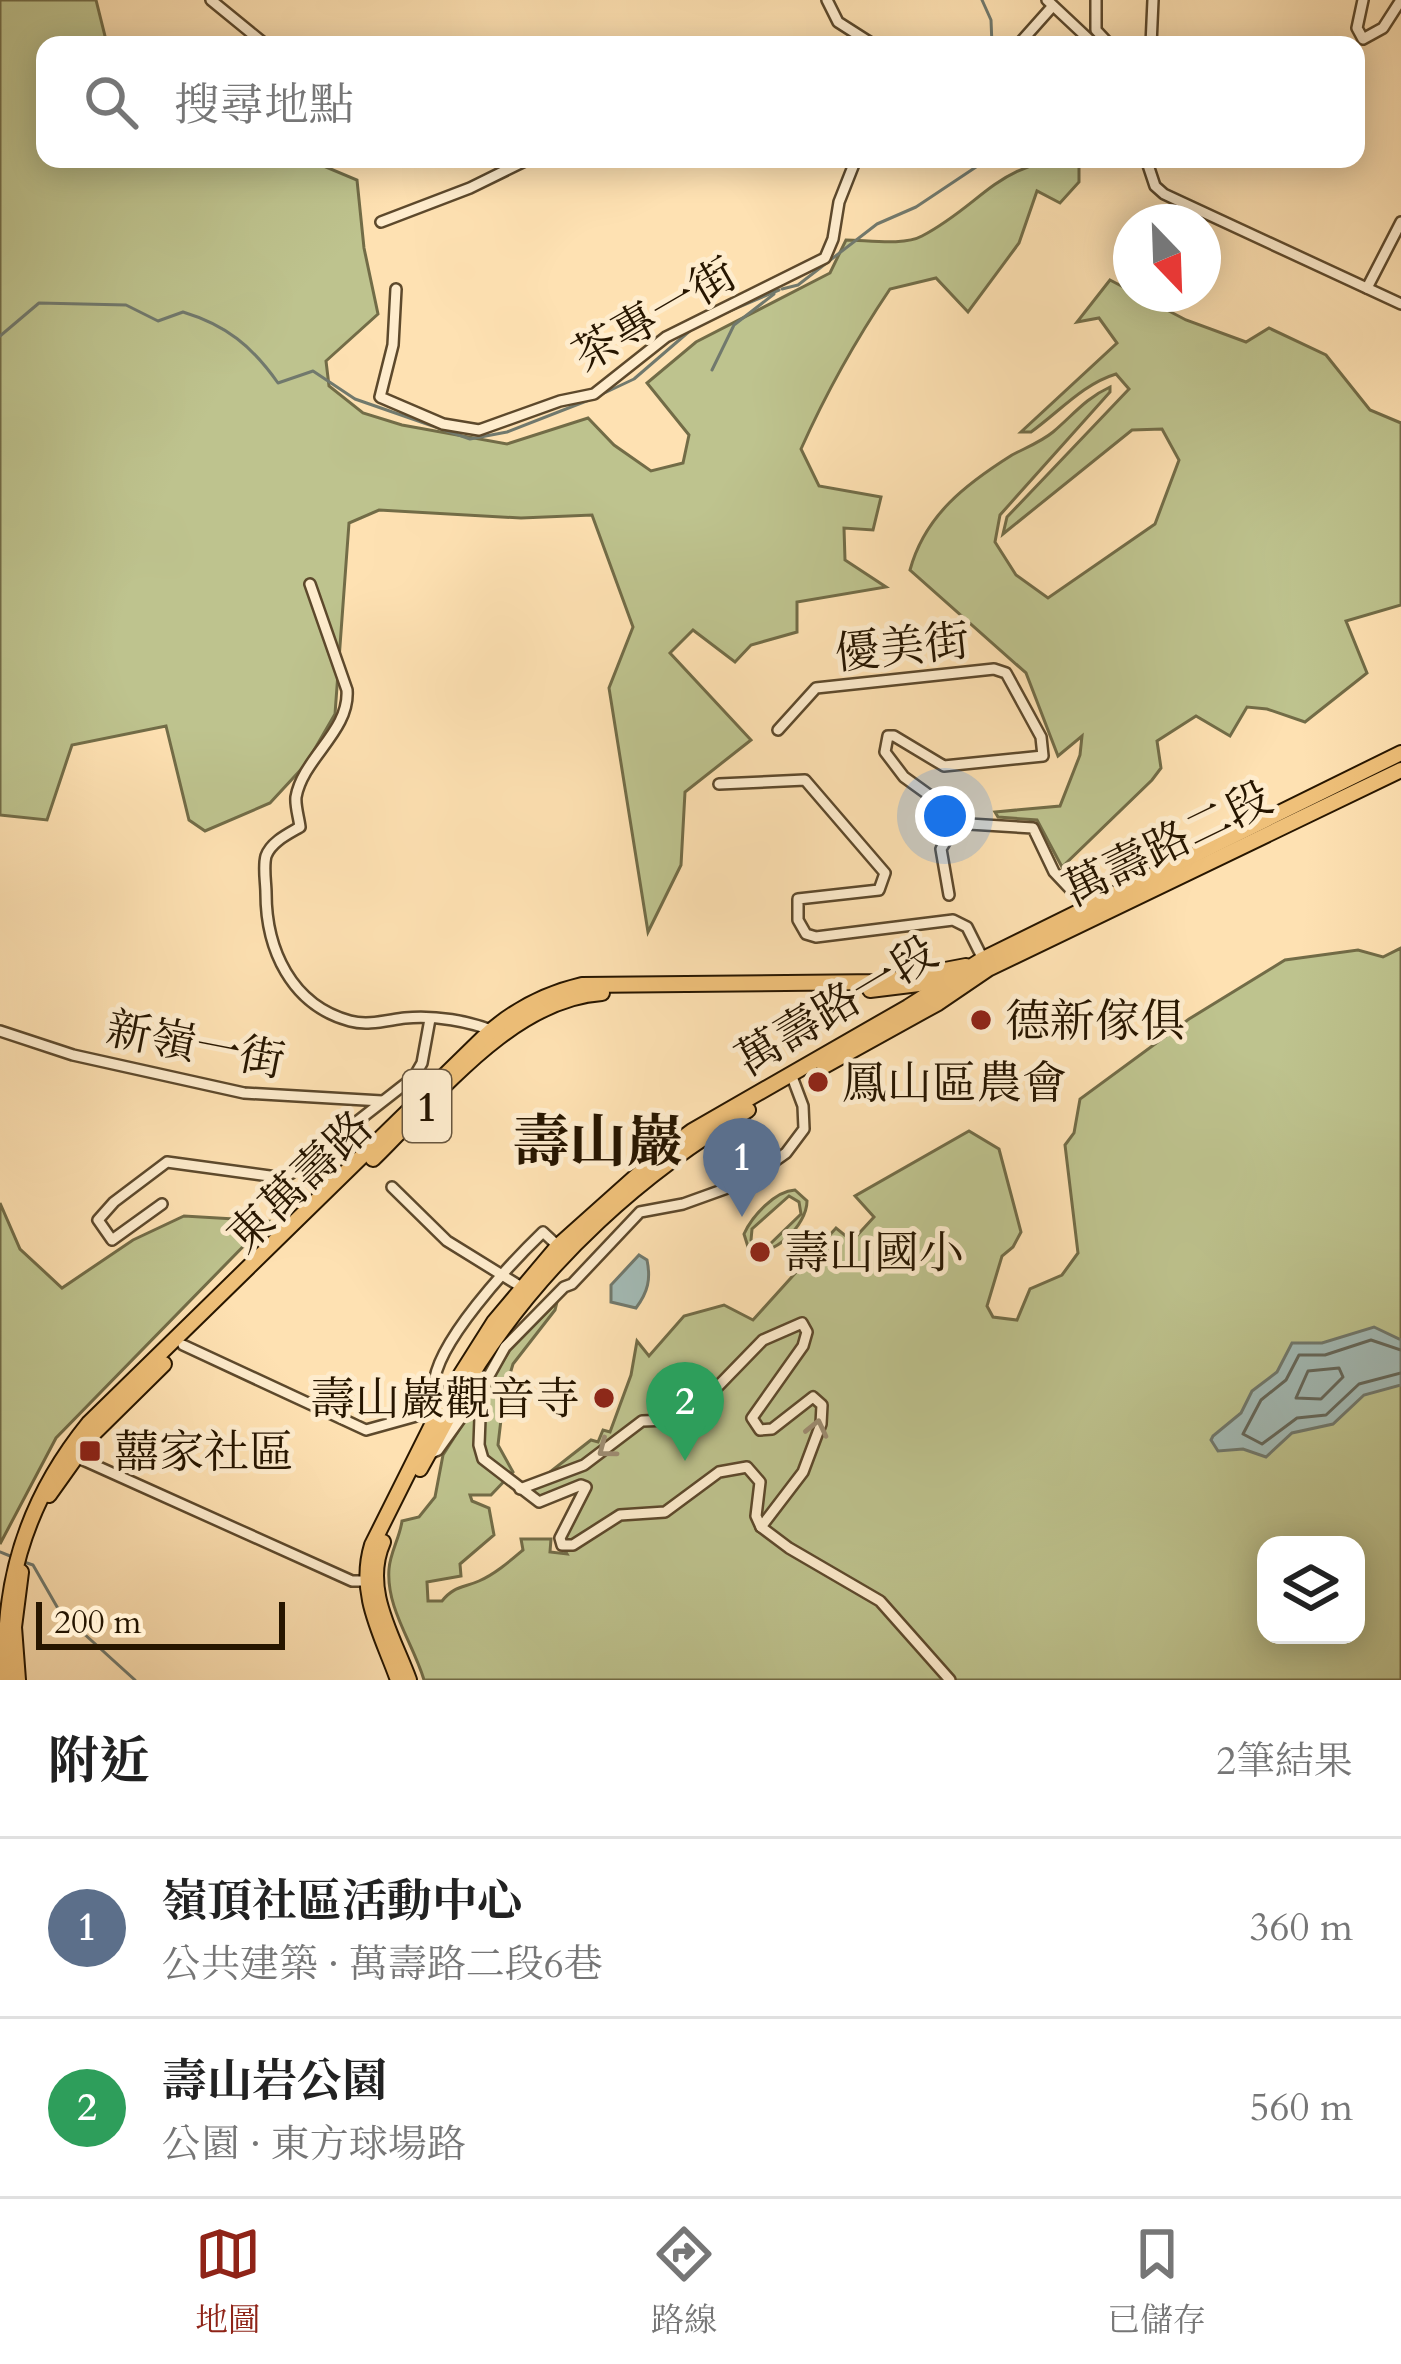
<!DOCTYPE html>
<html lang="zh-TW">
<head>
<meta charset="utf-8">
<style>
	:root { --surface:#fff; --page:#f6f6f6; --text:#222; --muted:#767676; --line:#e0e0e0; --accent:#8f2418 }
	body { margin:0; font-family:Cardo,"Noto Serif TC",serif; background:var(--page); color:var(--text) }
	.controls { position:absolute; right:36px; bottom:36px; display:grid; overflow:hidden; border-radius:24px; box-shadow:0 6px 30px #0003 }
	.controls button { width:108px; height:108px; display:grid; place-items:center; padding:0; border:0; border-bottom:3px solid var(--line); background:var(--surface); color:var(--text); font:60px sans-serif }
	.compass { position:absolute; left:1113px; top:204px; width:108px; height:108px; border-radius:50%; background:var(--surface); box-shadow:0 6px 30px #0003; rotate:157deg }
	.scale { position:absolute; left:36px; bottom:30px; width:249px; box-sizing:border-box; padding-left:12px; border:6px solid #271600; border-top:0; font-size:33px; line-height:42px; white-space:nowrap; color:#271600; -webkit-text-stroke:9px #feeccd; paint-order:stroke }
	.you { position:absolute; left:945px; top:816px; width:42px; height:42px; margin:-30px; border:9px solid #fff; border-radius:50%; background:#1a73e8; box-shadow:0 0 0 18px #1a73e833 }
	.badge { display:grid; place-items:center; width:78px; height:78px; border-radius:50%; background:var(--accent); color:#fff; font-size:39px; font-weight:700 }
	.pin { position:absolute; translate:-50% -99px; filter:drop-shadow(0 3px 6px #0008) }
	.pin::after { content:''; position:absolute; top:63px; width:42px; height:36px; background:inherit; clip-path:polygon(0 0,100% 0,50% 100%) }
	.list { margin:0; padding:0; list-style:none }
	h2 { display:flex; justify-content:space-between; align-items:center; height:156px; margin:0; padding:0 48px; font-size:51px }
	h2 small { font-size:39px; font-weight:400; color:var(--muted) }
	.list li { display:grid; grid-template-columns:78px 1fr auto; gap:36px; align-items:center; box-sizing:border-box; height:180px; padding:0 48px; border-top:3px solid var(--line) }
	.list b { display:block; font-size:45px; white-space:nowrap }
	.list p { margin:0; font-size:39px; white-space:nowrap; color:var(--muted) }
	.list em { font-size:39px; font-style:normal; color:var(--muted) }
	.icon { flex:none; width:66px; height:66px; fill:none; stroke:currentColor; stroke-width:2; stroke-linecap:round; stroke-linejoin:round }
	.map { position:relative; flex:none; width:1401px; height:1680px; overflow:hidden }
	.search { position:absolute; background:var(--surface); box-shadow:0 6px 30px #0003; left:36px; right:36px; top:36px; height:132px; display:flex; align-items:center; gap:30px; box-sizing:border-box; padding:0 42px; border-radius:24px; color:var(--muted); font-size:45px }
	.sheet { height:516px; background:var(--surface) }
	nav { display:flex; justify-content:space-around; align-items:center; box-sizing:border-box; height:168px; border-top:3px solid var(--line); background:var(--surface); font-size:33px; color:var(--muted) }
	nav a { display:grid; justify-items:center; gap:6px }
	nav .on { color:var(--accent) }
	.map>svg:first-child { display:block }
	.green { fill:#bec38e; stroke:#726c47; stroke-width:3; fill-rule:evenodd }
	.water { fill:#a3bbb6; stroke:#71796d; stroke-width:3 }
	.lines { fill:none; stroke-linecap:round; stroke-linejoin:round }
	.shore { stroke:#65685b; stroke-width:3 }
	.stream { stroke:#71796d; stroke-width:3 }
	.minor-casing { stroke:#5d492c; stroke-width:14 }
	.primary-casing { stroke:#271600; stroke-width:18 }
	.minor { stroke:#feeccd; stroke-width:9 }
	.primary { stroke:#efc079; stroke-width:14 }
	.oneway { stroke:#9d8c71 }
	.poi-dot { fill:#8f2418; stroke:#feeccd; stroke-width:4.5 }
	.labels { text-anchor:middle; stroke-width:10; stroke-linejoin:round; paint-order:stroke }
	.shield { fill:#feeccd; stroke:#68563e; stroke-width:3 }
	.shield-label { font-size:42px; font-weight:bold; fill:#271600 }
	.street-label { font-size:45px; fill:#271600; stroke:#feeccd }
	.poi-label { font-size:45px; fill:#271600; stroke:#feeccd; text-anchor:start }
	.district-label { font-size:57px; font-weight:bold; fill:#271600; stroke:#feeccd }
</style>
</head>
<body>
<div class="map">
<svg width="1401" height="1680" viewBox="0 0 1401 1680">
	<rect width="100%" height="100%" fill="#fee1b2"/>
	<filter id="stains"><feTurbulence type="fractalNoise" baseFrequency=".00167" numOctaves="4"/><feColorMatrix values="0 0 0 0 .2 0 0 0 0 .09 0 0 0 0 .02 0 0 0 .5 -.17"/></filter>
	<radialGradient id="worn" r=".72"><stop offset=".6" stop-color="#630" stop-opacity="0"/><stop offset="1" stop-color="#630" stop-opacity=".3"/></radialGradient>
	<g class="green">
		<path d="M0,0H96L106,40L114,45H45V159H307L357,180L364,248L378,314L326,361L329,386L363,413L402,425L507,444L588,418L614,445L651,471L683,463L689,435L647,383L696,342L830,273L846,240C867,240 904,246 922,236C985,203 999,158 1079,160V182L1060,203L1037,191L1019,243L968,312L936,278L890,289C855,341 826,393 801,449L819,486L881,497L873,530L844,528L845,560L886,587L797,602V632L751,645L735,662L693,630L670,653L751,740L685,792L681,865L648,932L609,688L633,627L592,515L521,518L379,510L349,523L335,714L306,764L270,803L205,831L189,820L166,726L72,745L47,820L0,815Z"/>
		<path d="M1110,280L1186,320L1246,342L1269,328L1326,355L1370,410L1401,423V605L1346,621L1367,673L1305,722L1267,709L1247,707L1230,736L1196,716L1157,741L1161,768L1152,780L1062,867L1037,820L998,817L995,812L1060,806L1080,755L1082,736L1058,756L1026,673L910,570C925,515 966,484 1012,455C1025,448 1041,442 1053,432C1073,415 1086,398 1110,387V392L1000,515L995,542L1016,575L1048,598L1155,524L1179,460L1162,429L1132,430L1003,534L1007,517L1129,389L1116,374C1083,384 1059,412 1031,432H1021L1117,343L1099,318L1077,322Z"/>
		<path d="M1401,948V1680H424C413,1643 386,1608 389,1569C390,1553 400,1537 402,1521L419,1517L435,1497L443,1455L510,1350L557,1302L555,1310L513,1364L504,1394L498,1445L513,1472L491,1495H470L472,1501L489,1508L494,1535L460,1564L461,1576L427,1582L428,1601H442C454,1586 463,1588 479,1581C495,1574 510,1561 523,1550L521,1539H551L550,1552L567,1554L562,1545L586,1488L546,1502L523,1493L591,1440L598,1442L603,1430L610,1432L631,1375L637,1341L649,1356L684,1316L724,1305L753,1320L836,1228L852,1241L874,1217L855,1196L969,1131L999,1149L1021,1232L1013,1247L1002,1256L987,1306L993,1317L1017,1320L1030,1289L1062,1275L1078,1253L1065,1145L1074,1133L1080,1099L1189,1019L1285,960L1358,950L1383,957ZM1266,1545H1356V1635H1266Z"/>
		<path d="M795,1190L807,1201C807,1225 773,1259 749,1250L744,1234C752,1216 775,1191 795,1190ZM789,1196L799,1202L801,1214L768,1246H756L751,1240L752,1229Z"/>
		<path d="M0,1203L20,1249L62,1288L133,1240L184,1216L268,1221L56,1438L0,1544Z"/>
	</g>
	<g class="water">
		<path d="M639,1255L647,1260C651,1279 648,1292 636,1308L611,1302V1285Z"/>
		<path d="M1374,1327L1401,1340V1385L1364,1395L1333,1424L1292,1433L1266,1457L1243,1449L1218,1451L1211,1440L1213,1436L1241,1413L1252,1391L1277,1372L1292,1343H1322Z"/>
	</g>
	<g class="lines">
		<g class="shore">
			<path d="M1401,1350L1371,1340L1325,1355H1299L1286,1380L1261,1400L1243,1434L1262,1444L1297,1418L1326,1415L1359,1384L1401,1373"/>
			<path d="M1339,1368L1343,1377L1321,1399L1296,1398L1308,1371Z"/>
		</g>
		<g class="stream">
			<path d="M982,0L991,20L992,45"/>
			<path d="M782,289L798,285L877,224L916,207L988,159"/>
			<path d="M727,312L779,290"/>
			<path d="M0,336L39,303L126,305L158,321L183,312C226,325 252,346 278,383L313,371L355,399L470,439L507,432L589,400"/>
			<path d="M712,370L734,325L774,294"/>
			<path d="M598,396L634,379L692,329"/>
			<path d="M0,1552L15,1558"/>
			<path d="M24,1562L33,1565L60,1612L135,1680"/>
		</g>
		<g class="minor-casing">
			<g id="minor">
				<path d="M211,0L266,45"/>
				<path d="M827,0L838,22L874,45"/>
				<path d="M1047,0L1095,45"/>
				<path d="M1096,0V30L1110,45"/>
				<path d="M1363,0L1357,28L1363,39L1383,28L1401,0"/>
				<path d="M1018,45L1051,8"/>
				<path d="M1151,45L1153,0"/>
				<path d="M1146,159L1155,186L1164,194L1401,304"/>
				<path d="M381,222L470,188L529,159"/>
				<path d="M1367,288L1401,222"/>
				<path d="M396,289L393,345L380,397L443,424L479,430L560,401L594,394L666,337L825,258L833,239L839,202L856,159"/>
				<path d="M310,584L347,690C350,731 303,758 296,797C295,806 299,818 300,827C288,834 271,842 266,856C263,867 266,883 266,893C266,949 291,1005 350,1021C368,1026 388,1020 405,1018C434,1015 470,1021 496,1032"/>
				<path d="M778,730L816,688L994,669L1006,673L1041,737L1043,756L944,766L894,736H888L885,752L904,777L969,824L1033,828L1054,872L1087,907"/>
				<path d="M719,784L805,780L885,873L879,890L798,899V920L806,934L816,937L953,920L967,927L983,959"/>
				<path d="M949,895L941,849L960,818"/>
				<path d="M0,1031L73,1055L244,1093L382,1101"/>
				<path d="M392,1187L447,1241L523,1288"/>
				<path d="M162,1204L112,1240L98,1220L114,1202L167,1162L277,1177L290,1174L414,1077L422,1063L430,1019"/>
				<path d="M183,1345L366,1430L438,1410"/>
				<path d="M481,1390L479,1445L483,1459L539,1502L581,1485L586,1487L560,1538L562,1545H573L620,1515L665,1512L719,1472L747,1467L760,1482L756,1516L761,1527L789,1548L880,1601L950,1680"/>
				<path d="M439,1407C437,1401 434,1395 434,1388C432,1346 513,1261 543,1232L558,1246"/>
				<path d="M431,1453L438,1450L481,1390L505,1347L564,1287L572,1284L640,1212L683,1204L747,1181L786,1153L804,1129L803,1106L791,1074"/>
				<path d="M72,1455L352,1581H370"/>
				<path d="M520,1489L584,1465L642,1421L671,1420L694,1411L763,1340L802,1323L807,1332L803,1346L752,1418L760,1430L772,1429L813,1397L822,1405L821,1424L803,1472L761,1527"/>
			</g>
		</g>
		<g class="primary-casing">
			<g id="primary">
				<path d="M870,990L943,981"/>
				<path d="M824,1066L938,1003L988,969L1401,770"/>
				<path d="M373,1159C435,1099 510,999 602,993"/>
				<path d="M420,1469C440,1434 457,1398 479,1363C547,1259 641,1173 748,1110"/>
				<path d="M49,1495L91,1436L164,1364"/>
				<path d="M383,1542C362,1589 393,1636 409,1680"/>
				<path d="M7,1680C0,1582 28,1498 89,1423L484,1037C513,1010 544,994 582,985L882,982L966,966"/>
				<path d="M18,1680L14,1627L21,1572"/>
				<path d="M398,1680C382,1635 357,1594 372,1545L444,1401L494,1322L558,1246L661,1154L692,1131L908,1007L983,959L1401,753"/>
			</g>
		</g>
		<use href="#minor" class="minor"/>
		<use href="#primary" class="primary"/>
	</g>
	<defs><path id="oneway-chevron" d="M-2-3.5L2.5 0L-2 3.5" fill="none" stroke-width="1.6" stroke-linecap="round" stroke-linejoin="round" transform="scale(3)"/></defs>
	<g class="oneway">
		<use href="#oneway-chevron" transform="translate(817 1428) rotate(-77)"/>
		<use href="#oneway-chevron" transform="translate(606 1449) rotate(143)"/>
	</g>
	<g class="poi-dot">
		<circle cx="981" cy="1020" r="12"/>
		<circle cx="818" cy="1082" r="12"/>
		<circle cx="760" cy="1252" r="12"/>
		<circle cx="604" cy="1398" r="12"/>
		<rect x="78" y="1439" width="24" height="24" rx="6"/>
	</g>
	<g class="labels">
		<rect class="shield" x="403" y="1070" width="48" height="72" rx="9"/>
		<g class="shield-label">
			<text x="427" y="1121">1</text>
		</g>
		<g class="street-label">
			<text transform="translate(654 314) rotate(-30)" y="16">茶專一街</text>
			<text transform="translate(902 646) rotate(-6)" y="16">優美街</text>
			<text transform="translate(1167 843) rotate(-26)" y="16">萬壽路二段</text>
			<text transform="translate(836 1005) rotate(-31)" y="16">萬壽路一段</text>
			<text transform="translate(196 1044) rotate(11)" y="16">新嶺一街</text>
			<text transform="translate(299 1181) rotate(-44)" y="16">東萬壽路</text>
		</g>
		<g class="poi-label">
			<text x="1005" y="1036">德新傢俱</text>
			<text x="842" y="1098">鳳山區農會</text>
			<text x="784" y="1268">壽山國小</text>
			<text x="580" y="1414" text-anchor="end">壽山巖觀音寺</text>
			<text x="114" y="1467">囍家社區</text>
		</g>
		<g class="district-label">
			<text x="598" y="1161">壽山巖</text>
		</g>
	</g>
	<rect width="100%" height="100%" filter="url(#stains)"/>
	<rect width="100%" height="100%" fill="url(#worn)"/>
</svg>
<div class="controls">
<button><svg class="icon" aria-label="layers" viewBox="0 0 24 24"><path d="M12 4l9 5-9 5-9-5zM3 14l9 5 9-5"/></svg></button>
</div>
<svg class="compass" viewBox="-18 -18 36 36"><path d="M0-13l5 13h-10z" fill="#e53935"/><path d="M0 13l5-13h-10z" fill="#767676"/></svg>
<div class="scale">200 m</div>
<div class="you"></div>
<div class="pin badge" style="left:742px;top:1217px;background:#5c6f8a">1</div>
<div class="pin badge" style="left:685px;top:1461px;background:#2e9e5b">2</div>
<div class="search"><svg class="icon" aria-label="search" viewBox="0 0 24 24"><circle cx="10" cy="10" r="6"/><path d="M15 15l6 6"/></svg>搜尋地點</div>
</div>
<section class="sheet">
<h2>附近<small>2筆結果</small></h2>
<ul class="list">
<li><span class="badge" style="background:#5c6f8a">1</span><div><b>嶺頂社區活動中心</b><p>公共建築 · 萬壽路二段6巷</p></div><em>360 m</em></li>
<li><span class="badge" style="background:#2e9e5b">2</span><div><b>壽山岩公園</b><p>公園 · 東方球場路</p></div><em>560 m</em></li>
</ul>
</section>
<nav>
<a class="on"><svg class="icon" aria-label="map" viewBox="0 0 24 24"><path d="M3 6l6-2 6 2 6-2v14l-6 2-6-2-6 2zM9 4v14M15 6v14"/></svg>地圖</a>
<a><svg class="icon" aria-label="directions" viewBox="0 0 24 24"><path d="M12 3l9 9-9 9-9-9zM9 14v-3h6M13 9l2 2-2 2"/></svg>路線</a>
<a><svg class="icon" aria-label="saved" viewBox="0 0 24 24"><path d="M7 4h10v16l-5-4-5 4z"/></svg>已儲存</a>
</nav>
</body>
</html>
